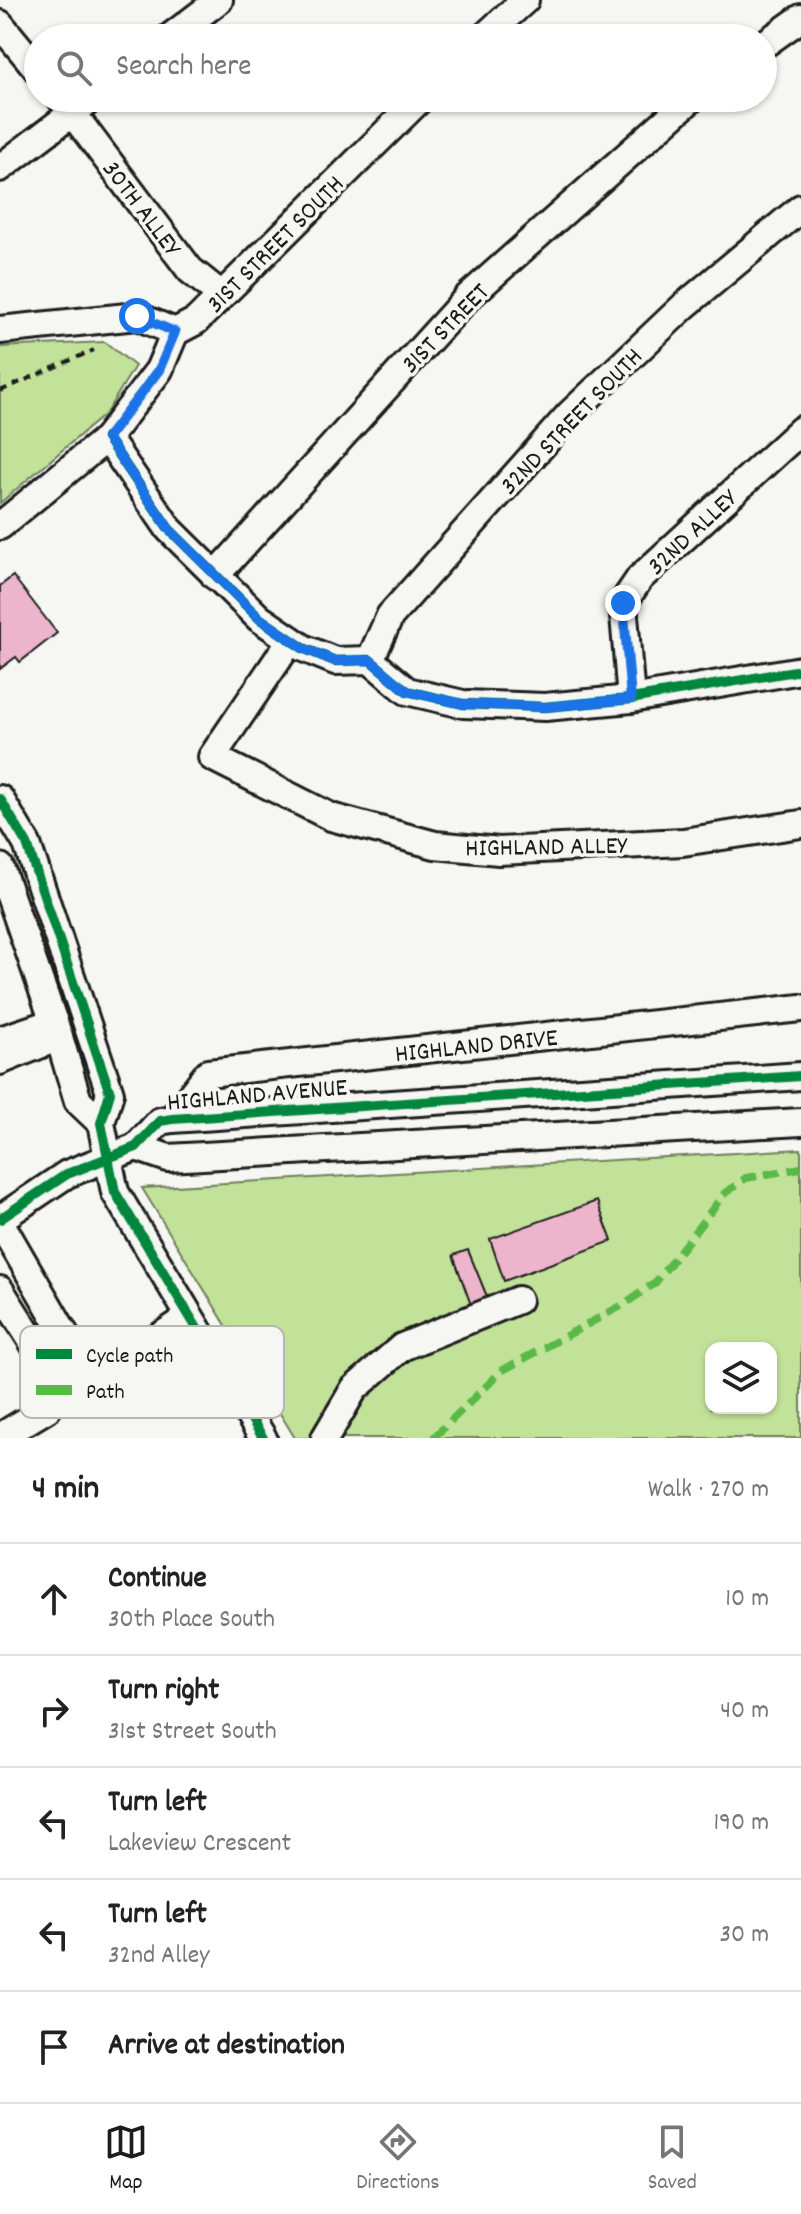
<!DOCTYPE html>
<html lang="en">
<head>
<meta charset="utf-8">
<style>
	:root { --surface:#fff; --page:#f2f2f2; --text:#222; --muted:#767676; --line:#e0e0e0; --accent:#1c1c1c }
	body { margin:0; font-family:Dekko,sans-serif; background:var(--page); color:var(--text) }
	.controls { position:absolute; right:24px; bottom:24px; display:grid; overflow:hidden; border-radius:16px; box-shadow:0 2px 6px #0004 }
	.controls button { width:72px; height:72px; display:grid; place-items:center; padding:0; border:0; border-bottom:2px solid var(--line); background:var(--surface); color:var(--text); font:40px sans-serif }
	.stop { position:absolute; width:24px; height:24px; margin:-18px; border:6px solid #1a73e8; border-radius:50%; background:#fff }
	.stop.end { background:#1a73e8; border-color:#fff; box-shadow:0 2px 8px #0008 }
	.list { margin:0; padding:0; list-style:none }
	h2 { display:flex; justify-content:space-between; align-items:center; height:104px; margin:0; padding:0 32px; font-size:34px }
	h2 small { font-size:26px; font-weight:400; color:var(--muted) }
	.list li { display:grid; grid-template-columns:52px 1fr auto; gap:24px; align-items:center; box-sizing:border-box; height:112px; padding:0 32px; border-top:2px solid var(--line) }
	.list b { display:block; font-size:30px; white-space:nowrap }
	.list p { margin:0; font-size:26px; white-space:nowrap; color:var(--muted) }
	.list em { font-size:26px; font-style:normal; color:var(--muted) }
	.icon { flex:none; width:44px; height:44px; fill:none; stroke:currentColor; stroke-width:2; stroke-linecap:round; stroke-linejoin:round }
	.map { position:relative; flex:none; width:801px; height:1438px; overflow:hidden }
	.search { position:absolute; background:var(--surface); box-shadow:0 2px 6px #0004; left:24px; right:24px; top:24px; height:88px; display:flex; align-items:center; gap:20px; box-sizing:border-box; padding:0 28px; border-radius:44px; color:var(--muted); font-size:30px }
	.sheet { height:664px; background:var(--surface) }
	nav { display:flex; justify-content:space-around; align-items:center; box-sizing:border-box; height:112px; border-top:2px solid var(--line); background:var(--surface); font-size:22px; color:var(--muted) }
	nav a { display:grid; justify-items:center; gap:4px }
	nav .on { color:var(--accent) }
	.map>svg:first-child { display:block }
	.green { fill:#c2e29a; stroke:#6f7f5b; stroke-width:2; fill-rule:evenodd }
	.building { fill:#ecb5cb; stroke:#1c1c1c; stroke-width:2 }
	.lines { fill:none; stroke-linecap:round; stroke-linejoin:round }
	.minor-casing { stroke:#1c1c1c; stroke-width:32 }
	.path { stroke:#1c1c1c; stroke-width:4; stroke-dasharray:8 6; stroke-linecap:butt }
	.minor { stroke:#f6f6f2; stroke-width:26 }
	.quiet { stroke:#58b947; stroke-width:8; stroke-dasharray:16 8; stroke-linecap:butt }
	.cycleway-casing { stroke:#f6f6f2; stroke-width:15 }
	.cycleway { stroke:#00873e; stroke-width:10 }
	.route { stroke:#1a73e8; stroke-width:10 }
	.labels { text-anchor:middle; stroke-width:7; stroke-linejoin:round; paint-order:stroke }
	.street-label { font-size:26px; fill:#1c1c1c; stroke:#f6f6f2 }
	.key { fill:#f6f6f2; stroke:#b5b5b2; stroke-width:2 }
	.key-label { font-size:22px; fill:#1c1c1c }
</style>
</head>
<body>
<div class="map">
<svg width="801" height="1438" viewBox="0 0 801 1438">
	<rect width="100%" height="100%" fill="#f6f6f2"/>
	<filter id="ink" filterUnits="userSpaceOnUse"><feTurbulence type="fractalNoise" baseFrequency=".0125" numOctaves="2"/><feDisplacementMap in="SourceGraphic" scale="16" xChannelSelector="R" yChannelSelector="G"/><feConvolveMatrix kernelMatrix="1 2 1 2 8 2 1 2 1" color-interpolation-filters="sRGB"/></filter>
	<g filter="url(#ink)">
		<g class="green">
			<path d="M105,342L135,366L106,413L0,503V347Z"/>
			<path d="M801,1149V1438H295L142,1188ZM711,1348H771V1408H711Z"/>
		</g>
		<g class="building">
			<path d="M13,576L57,633L20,662L16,657L0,669V586Z"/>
			<path d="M597,1201L612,1241L504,1281L490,1239Z"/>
			<path d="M468,1250L488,1299L471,1305L453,1255Z"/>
		</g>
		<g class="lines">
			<g class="minor-casing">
				<g id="minor">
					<path d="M0,24L38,70"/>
					<path d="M169,38L219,0"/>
					<path d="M483,38L525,0"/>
					<path d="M763,45L801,18"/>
					<path d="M61,98L190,270L220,294"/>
					<path d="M0,168L92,98"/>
					<path d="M0,330L137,316L175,332"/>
					<path d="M107,438L169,529L259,618L303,648L335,661L370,660L407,691L463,704L545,707L631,699L801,670"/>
					<path d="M0,526L107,438L159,370L175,332L196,321L421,98"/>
					<path d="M215,576L468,297L692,98"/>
					<path d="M291,640L212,757L331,817L435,845L499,851L683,842L801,824"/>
					<path d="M370,660L390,616L570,414L684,306L801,208"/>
					<path d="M631,699L623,603L640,578L801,430"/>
					<path d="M0,799L27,844L110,1093L101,1123L115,1192L263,1438"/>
					<path d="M0,867L59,1037L78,1101L101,1123"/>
					<path d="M0,1040L54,1022"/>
					<path d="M0,1061L59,1037"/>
					<path d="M172,1119L208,1073L801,1008"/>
					<path d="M136,1147L168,1158L801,1122"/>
					<path d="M0,1219L67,1174L136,1147L160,1121L172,1119L801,1076"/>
					<path d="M0,1222L70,1343C111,1375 153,1341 189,1317"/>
					<path d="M0,1290L49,1368L55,1394L48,1408L0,1437"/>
					<path d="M325,1438L354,1389L402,1347L518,1300"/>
				</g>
			</g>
			<path class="path" d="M0,391L94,350"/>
			<use href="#minor" class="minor"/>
			<path class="quiet" d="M433,1438L503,1370L623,1305L655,1283L725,1193L746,1178L801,1168"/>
			<g class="cycleway-casing">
				<g id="cycleway">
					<path d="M107,438L169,529L259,618L303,648L335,661L370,660L407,691L463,704L545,707L631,699L801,670"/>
					<path d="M0,799L27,844L110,1093L101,1123L115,1192L263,1438"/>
					<path d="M0,1219L67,1174L136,1147L160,1121L172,1119L801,1076"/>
				</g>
			</g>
			<use href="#cycleway" class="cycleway"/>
		</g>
	</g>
	<g class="lines" filter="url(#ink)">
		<path class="route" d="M137,316L175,332L159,370L107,438L169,529L259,618L303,648L335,661L370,660L407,691L463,704L545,707L631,699L623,603"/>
	</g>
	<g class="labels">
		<g class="street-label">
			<text transform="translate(143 207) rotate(53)" y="9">30TH ALLEY</text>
			<text transform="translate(274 243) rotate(-45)" y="9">31ST STREET SOUTH</text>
			<text transform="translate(444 327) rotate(-46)" y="9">31ST STREET</text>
			<text transform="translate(570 420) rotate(-46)" y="9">32ND STREET SOUTH</text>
			<text transform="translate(691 531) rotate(-43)" y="9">32ND ALLEY</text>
			<text transform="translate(546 845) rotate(-1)" y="9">HIGHLAND ALLEY</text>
			<text transform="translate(476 1044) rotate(-6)" y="9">HIGHLAND DRIVE</text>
			<text transform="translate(257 1093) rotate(-5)" y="9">HIGHLAND AVENUE</text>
		</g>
	</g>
	<rect x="20" y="1326" width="264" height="92" rx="12" class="key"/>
	<rect x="36" y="1349" width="36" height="10" fill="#00873e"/>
	<rect x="36" y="1385" width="36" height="10" fill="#58b947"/>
	<g class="key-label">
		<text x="86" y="1362">Cycle path</text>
		<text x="86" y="1398">Path</text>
	</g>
</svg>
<div class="controls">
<button><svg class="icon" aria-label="layers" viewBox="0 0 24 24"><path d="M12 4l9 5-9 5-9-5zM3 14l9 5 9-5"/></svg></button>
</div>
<div class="stop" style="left:137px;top:316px"></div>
<div class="stop end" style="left:623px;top:603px"></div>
<div class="search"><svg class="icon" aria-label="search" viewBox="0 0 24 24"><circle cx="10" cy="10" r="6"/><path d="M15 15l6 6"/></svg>Search here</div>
</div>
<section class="sheet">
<h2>4 min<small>Walk · 270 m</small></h2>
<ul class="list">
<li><svg class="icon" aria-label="ahead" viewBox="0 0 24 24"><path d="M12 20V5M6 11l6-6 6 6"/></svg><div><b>Continue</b><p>30th Place South</p></div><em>10 m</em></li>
<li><svg class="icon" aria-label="right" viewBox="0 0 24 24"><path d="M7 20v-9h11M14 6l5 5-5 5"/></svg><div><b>Turn right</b><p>31st Street South</p></div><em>40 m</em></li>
<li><svg class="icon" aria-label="left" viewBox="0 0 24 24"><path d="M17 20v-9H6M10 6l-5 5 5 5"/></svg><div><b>Turn left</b><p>Lakeview Crescent</p></div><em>190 m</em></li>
<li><svg class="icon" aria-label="left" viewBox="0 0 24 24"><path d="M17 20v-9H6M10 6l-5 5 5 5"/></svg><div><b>Turn left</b><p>32nd Alley</p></div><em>30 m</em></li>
<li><svg class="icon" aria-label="arrive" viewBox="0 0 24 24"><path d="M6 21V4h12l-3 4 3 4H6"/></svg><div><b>Arrive at destination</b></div></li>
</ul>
</section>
<nav>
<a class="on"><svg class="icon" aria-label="map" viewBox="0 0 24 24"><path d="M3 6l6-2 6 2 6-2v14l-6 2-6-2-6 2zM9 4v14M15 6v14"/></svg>Map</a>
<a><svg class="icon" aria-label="directions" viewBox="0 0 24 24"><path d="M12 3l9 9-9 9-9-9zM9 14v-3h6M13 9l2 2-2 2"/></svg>Directions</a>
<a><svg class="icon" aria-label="saved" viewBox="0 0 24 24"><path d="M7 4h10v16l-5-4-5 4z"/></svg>Saved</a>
</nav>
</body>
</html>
